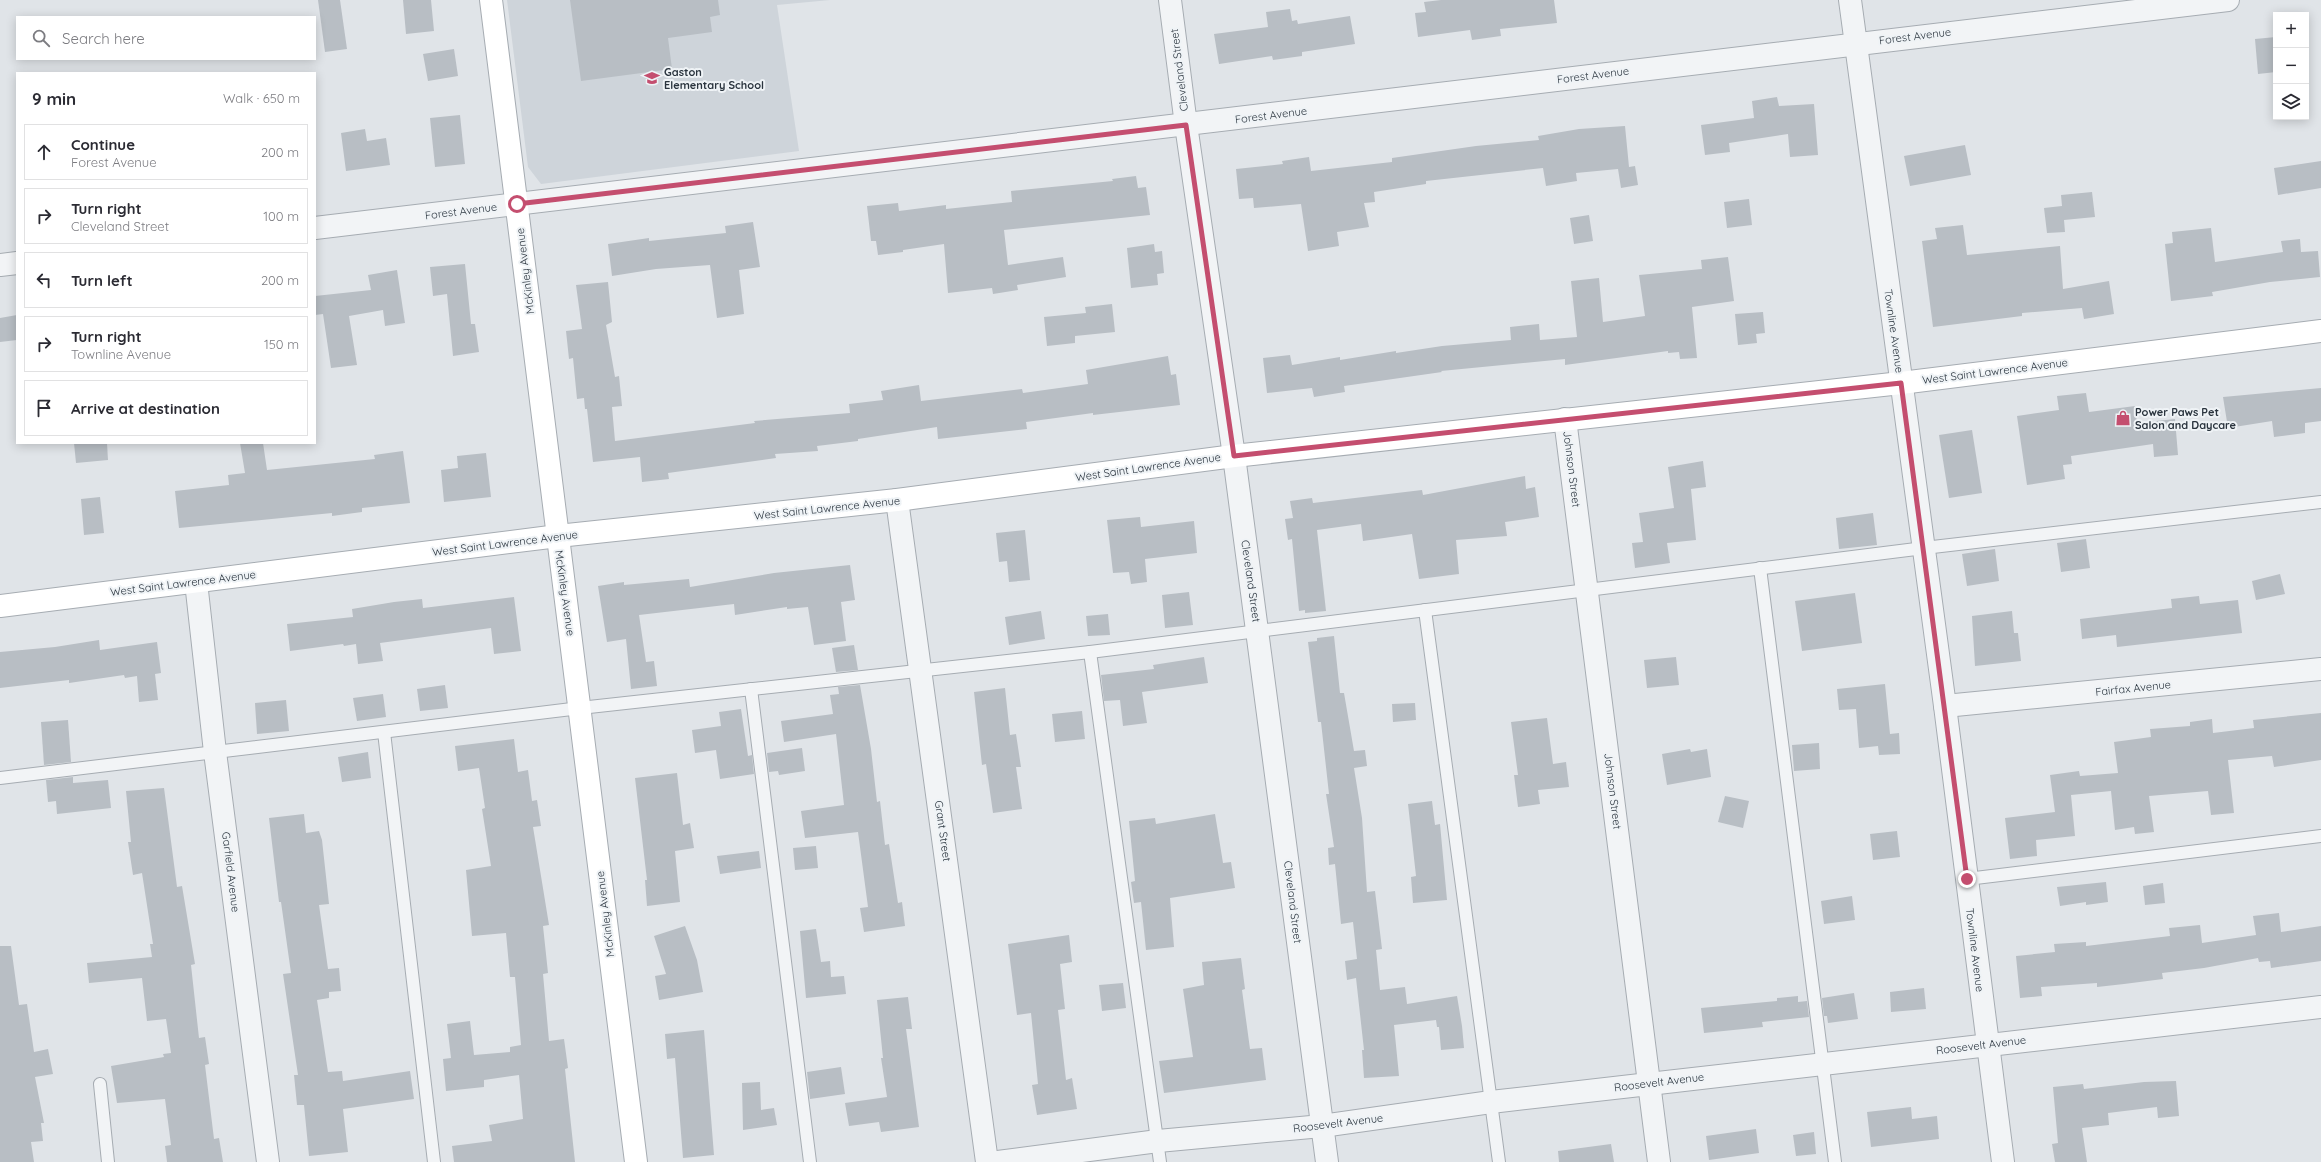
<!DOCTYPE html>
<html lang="en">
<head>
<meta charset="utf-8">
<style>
	:root { --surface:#fff; --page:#f2f2f3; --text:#2b2b33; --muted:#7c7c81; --line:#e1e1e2 }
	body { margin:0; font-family:Quicksand,sans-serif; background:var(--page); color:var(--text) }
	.controls { position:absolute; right:12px; top:12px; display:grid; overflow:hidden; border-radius:0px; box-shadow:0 2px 10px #0003 }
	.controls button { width:36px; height:36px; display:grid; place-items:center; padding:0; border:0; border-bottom:1px solid var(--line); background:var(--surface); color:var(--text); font:20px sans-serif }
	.stop { position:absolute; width:12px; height:12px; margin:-9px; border:3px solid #c44e6f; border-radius:50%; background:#fff }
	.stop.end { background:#c44e6f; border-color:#fff; box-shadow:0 1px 4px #0008 }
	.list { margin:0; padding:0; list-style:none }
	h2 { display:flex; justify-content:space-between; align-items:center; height:52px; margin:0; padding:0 16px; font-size:17px }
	h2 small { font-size:13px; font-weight:400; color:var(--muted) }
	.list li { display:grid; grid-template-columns:26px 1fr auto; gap:12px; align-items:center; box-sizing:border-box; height:56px; margin:0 8px 8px; padding:0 8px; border:1px solid var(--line); border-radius:0px }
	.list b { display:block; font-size:15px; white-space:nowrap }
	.list p { margin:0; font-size:13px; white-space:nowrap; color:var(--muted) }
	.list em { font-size:13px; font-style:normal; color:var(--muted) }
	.icon { flex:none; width:22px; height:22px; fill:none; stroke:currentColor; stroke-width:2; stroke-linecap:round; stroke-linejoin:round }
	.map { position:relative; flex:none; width:2321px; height:1162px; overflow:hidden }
	.search { position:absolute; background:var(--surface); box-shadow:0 2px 10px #0003; left:16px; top:16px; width:300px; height:44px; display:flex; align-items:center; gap:10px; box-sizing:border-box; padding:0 14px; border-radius:0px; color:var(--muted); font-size:15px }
	.panel { position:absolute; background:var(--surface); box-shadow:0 2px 10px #0003; left:16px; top:72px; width:300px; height:372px; border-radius:0px }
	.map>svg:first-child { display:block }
	.built { fill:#ced4da }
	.building { fill:#b8bec4 }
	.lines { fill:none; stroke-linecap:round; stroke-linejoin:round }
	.lane-casing { stroke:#a6acb2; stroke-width:14 }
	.street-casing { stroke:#a6acb2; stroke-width:24 }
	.secondary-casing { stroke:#a6acb2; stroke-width:24 }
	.lane { stroke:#f2f4f6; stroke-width:12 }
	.street { stroke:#f2f4f6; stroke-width:22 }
	.secondary { stroke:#fff; stroke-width:22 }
	.route { stroke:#c44e6f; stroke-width:5 }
	.labels { text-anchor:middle; stroke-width:4; stroke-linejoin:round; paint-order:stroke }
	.street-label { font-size:11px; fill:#2a343e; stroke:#eff3f6 }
	.poi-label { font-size:11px; font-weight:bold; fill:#2a343e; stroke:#eff3f6; text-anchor:start }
</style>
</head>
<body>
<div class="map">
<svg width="2321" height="1162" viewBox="0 0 2321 1162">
	<rect width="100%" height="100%" fill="#e0e4e8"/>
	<path class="built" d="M507,0H830L777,5L799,151L541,184L528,167Z"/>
	<g class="building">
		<path d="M318,0H340L347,49L325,52Z"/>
		<path d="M403,0H431L434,31L406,34Z"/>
		<path d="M570,0H718L720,15L710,17L712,32L668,38L672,69L581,81Z"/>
		<path d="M1441,0H1554L1557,23L1500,29L1501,36L1472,40L1470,30L1418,37L1415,13L1426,12L1424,2Z"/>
		<path d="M1290,9L1292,21L1297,20L1298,24L1350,16L1355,44L1302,52V56L1273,60L1272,56L1219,64L1214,34L1268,27L1266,12Z"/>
		<path d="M2276,37V72L2258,74L2255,39Z"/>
		<path d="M454,49L458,76L428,81L423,54Z"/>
		<path d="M1777,97L1779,106L1814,104L1818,155L1790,157L1788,134L1729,143L1730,152L1705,155L1701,125L1754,118L1752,101Z"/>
		<path d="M460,115L465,164L435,167L430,118Z"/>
		<path d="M1625,126L1629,167L1635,166L1638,185L1621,188L1618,169L1576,173L1577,181L1546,186L1543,168L1426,181V184L1374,192L1375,202L1364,203L1369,227L1337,232L1339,246L1308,251L1301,204L1254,208L1253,198L1239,199L1236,169L1283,164L1282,161L1309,157L1311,171L1392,162V158L1476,146L1539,140L1538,136L1579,129Z"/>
		<path d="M365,129L367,141L386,138L390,165L346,171L341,133Z"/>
		<path d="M1965,145L1971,175L1910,186L1904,156Z"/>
		<path d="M2321,161V188L2278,195L2274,168Z"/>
		<path d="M1136,176L1138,188L1146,187L1150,215L1004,230L1008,265L1063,257L1066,277L1017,285L1018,290L993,294L992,288L948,293L944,244L903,250V252L878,255L876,241H871L867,206L898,203L899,211L946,205V209L1012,202L1011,191L1113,181L1112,179Z"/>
		<path d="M2092,192L2095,217L2064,220L2065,232L2047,233L2044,208L2062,206L2061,195Z"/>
		<path d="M1749,199L1752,225L1727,228L1724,202Z"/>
		<path d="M1589,215L1593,241L1574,244L1570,218Z"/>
		<path d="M753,222L760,267L739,270L744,314L717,318L710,265L656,269L612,276L608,244L649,238V241L726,233L725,226Z"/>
		<path d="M1963,225L1967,255L2060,246L2063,289L2109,281L2114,314L2084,319L2082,308L2022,313V316L1933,327L1922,241L1937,239L1935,228Z"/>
		<path d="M2211,228L2215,262L2283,252L2281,241L2300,239L2301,252L2318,251L2320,277L2270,282L2212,292L2213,296L2171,301L2165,244L2173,243L2172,232Z"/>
		<path d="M1154,244L1155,252L1162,251L1164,273L1157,274L1158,285L1131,288L1127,248Z"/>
		<path d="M1728,257L1734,301L1692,307L1697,358L1680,359L1679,352L1668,353V351L1565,365V359L1441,371L1442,372L1344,386L1345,392L1314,397L1312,388L1267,393L1263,358L1290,355L1292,365L1340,357V360L1396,351V353L1442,346L1511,340L1510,327L1539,324L1540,340L1577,337L1571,281L1599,278L1603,322L1645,316L1639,275L1702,269L1701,260Z"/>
		<path d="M465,264L471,324H475L479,352L453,356L447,294L433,296L430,267Z"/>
		<path d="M397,270L405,323L385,326L383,310L349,316L357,365L331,368L323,314L315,315V296L371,290L368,275Z"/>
		<path d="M608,282L612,322L606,325L615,377L619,376L622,406L612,407L615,441L755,423L754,421L850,413L849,404L883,400L881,391L919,385L921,401L1022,389L1023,393L1088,384L1086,370L1168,356L1171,375L1176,374L1180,405L1093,415V413L1026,422L1027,429L938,439L937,427L858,439V441L817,446L818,451L775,454L776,458L668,473L669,479L642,482L640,457L593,462L587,409H585L584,398L577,399L573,358L569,359L566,331L582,329L576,285Z"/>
		<path d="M1112,304L1115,332L1075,336V343L1047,346L1044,317L1086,313L1085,307Z"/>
		<path d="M1763,312L1765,333L1756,334L1757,343L1738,345L1735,314Z"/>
		<path d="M17,315V340L0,342V318Z"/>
		<path d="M2321,388V421L2305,423V433L2274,437L2272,421L2228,428L2223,397Z"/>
		<path d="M2086,393L2089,412L2135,406L2137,423L2175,419L2178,455L2154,457L2153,444L2071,456L2072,464L2063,465L2065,479L2027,485L2017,416L2059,410L2057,396Z"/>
		<path d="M1972,430L1982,493L1949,498L1939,435Z"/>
		<path d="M74,443H107L108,460L76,463Z"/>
		<path d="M240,443H263L267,470L375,459L374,455L403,451L410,503L362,508V512L332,516V513L179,528L175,491L229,485L228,475L245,473Z"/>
		<path d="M486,453L491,497L444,502L441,470L458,468L457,456Z"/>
		<path d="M1703,461L1706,487L1691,489L1696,540L1667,543L1670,563L1635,568L1632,543L1643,542L1639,513L1674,508L1668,467Z"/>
		<path d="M1525,476L1526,489L1535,487L1539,517L1505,522L1507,536L1456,540L1459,574L1419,579L1412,534L1363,541L1361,524L1317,530L1326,611L1305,613V610L1299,611L1292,539L1288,540L1285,519L1293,518L1290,501L1312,498L1313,503L1422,490L1423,495Z"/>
		<path d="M100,497L104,533L84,535L81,499Z"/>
		<path d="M1873,513L1877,545L1839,549L1836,518Z"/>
		<path d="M1140,517L1141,527L1194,521L1197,553L1145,559L1147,582L1131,584L1129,572L1113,573L1107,520Z"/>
		<path d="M1025,530L1030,580L1009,582L1007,561L999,562L996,533Z"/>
		<path d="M2086,539L2090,568L2061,572L2057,543Z"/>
		<path d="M1995,549L1999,581L1967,586L1962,554Z"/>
		<path d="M850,565L855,600L841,602L846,641L814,645L808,607L787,609V607L735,615L734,604L639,615L646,662L654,661L657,686L631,689L626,639L607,642L598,586L624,582V585L689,579L690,587L774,573Z"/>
		<path d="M2280,574L2285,594L2256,600L2252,581Z"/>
		<path d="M1189,592L1193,625L1165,628L1162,595Z"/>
		<path d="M1855,593L1862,643L1802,651L1795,601Z"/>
		<path d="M2199,596L2200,604L2238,600L2242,633L2117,647L2116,635L2082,639L2080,619L2172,608L2171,599Z"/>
		<path d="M514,597L521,651L494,654L491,628L380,643L383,661L358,664L356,644L344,646L343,644L290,651L287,624L353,617L352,609L394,602L422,599L423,608Z"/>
		<path d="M1041,611L1045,639L1009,645L1005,617Z"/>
		<path d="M2012,611L2014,633H2018L2021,661L1975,666L1972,616Z"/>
		<path d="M1108,614L1110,635L1088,636L1086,616Z"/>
		<path d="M1334,636L1340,693H1344L1354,751L1365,750L1367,766L1354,768L1362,818L1367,892L1375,891L1382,949L1376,950L1380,990L1405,987L1407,1004L1457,996L1462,1026L1464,1048L1441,1050L1439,1027H1437L1436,1020L1394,1025L1399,1076L1364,1078L1362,1050H1364L1356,978L1347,980L1345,961L1357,959L1353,922L1341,924L1335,864L1329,865L1328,848L1334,847L1326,794H1329L1321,722H1318L1308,642L1317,641V638Z"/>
		<path d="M99,640L100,650L157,642L161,673L155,674L158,700L139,702L137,676L125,678L124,675L69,683V680L0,688V652L55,647Z"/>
		<path d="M854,645L858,670L836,672L832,648Z"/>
		<path d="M1204,657L1208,683L1142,692L1147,723L1123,726L1120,700L1104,701L1101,675L1154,669L1153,665Z"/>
		<path d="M1676,657L1679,685L1647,688L1644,660Z"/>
		<path d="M1885,684L1890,734L1899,733L1900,754L1879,755L1878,746L1859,748L1856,709L1839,710L1837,689Z"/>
		<path d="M445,685L448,708L420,711L417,689Z"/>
		<path d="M860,685L871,749L877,802L880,801L885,845L889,844L898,903L902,902L905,926L864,932L860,908L868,907L858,832L805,838L801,811L844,805L836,734L784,742L781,721L833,714L830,695L839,694L838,687Z"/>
		<path d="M1005,688L1010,735L1016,734L1021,767H1016L1022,809L993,813L986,764L982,765L974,692Z"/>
		<path d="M383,694L386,717L357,721L353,698Z"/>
		<path d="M286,700L289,731L257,734L255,703Z"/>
		<path d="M1415,703L1416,720L1393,722L1392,704Z"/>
		<path d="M741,709L748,756L752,755L754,774L720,779L716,750L695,753L692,730L721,726L719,712Z"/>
		<path d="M1082,711L1085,739L1055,742L1052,714Z"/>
		<path d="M2321,713V760L2274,767L2272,756L2228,760L2234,813L2211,815L2208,791L2149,796L2154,832L2135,834L2134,827L2115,830L2111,791L2071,795L2075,836L2036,840L2037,856L2010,859L2005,818L2055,812L2050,775L2079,771L2080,776L2118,773L2114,742L2151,737L2150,729L2190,726V722L2212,719L2213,733L2254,728L2253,720Z"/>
		<path d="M1547,718L1553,764L1566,762L1569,787L1538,790L1540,804L1518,807L1514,775H1518L1511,722Z"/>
		<path d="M68,720L71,762L44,765L41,722Z"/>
		<path d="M514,739L518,772L528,770L532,801L537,800L541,826L533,827L549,925L543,926L548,973L543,974L549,1041L564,1039L568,1068L565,1069L575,1162H454L452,1146L492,1141L489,1125L523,1119L519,1075L484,1080V1087L446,1091L443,1059L451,1058L447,1024L470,1021L474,1055L510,1052V1047L521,1045L515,977H510L506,933L472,936L466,870L491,866L482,809L485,808L479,768L458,771L455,746Z"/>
		<path d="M1819,743L1820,769L1794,771L1792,745Z"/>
		<path d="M802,748L805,771L779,775L778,771L769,772L767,753Z"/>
		<path d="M1690,749L1691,752L1707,749L1711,777L1667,785L1662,754Z"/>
		<path d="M368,752L371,778L342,782L338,757Z"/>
		<path d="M677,773L683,825L690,823L694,848L675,851L680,902L647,906L645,880H647L635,778Z"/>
		<path d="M73,777V783L108,780L111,808L57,814L56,801L48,802L46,780Z"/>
		<path d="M164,788L177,887L182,886L195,964L191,965L199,1038L205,1037L209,1064L205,1065L214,1139L219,1138L223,1162H167L165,1146L171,1145L165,1099L117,1103L111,1066L164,1057L163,1054L171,1053L166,1019L147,1021L142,978L89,983L87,963L152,957L150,944H153L142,873L133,875L128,842H131L126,791Z"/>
		<path d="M1725,796L1749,801L1743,828L1718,822Z"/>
		<path d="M1432,801L1435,825L1440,824L1447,900L1413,903L1411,877L1416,876L1408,804Z"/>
		<path d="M304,814L306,833L319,831L322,840L329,904L319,905L328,969L339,968L341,991L329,992V998L317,1000L328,1072L342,1071L343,1081L410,1071L414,1099L343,1109L348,1152L309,1156L304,1105H297L294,1075H298L283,974L291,973L281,902H279L269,818Z"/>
		<path d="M1215,814L1223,863L1231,862L1235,888L1170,898L1174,947L1146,950L1141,902L1134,903L1131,882L1135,881L1129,821L1155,818L1156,824Z"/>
		<path d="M1897,831L1900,857L1873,860L1870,834Z"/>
		<path d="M816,846L818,868L795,870L793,848Z"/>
		<path d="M759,851L761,868L720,874L717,856Z"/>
		<path d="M2106,882L2108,902L2086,905V902L2060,906L2057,887Z"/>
		<path d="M2163,883L2165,903L2145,905L2143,886Z"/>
		<path d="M1852,896L1855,920L1824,924L1821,901Z"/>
		<path d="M2279,913L2281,932L2321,926V961L2271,968L2270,961L2259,962L2258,958L2204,968L2162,973L2163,979L2124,984L2097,987V983L2041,987L2042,996L2020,998L2016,956L2055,952L2054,944L2086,942V946L2170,936L2169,928L2200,925L2202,943L2256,935L2253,916Z"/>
		<path d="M685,926L697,960L703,992L659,1000L655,976L666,974L654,936Z"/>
		<path d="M816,929L821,962L830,961L831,977L844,976L846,994L806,998L800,931Z"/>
		<path d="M1069,935L1072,962L1060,964L1065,1009L1058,1010L1066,1080L1072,1078L1077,1109L1037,1115L1032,1085L1038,1084L1031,1013L1017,1015L1008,944Z"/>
		<path d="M0,946H11L19,1005L27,1004L34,1052L48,1049L53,1074L35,1077L44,1123H41L43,1141L31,1142L34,1162H0Z"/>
		<path d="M1241,958L1245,989L1242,990L1250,1049L1262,1048L1266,1080L1164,1093L1159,1061L1193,1057L1183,989L1204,985L1202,962Z"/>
		<path d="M1123,983L1126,1008L1102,1011L1099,985Z"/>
		<path d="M1924,988L1926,1009L1891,1012L1890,992Z"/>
		<path d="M1854,993L1858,1019L1828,1023L1827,1016H1824L1822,998Z"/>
		<path d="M1798,996V1002L1807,1001L1809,1017L1762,1022L1763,1027L1704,1033L1701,1008L1777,1001V998Z"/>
		<path d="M908,997L912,1029H906L919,1127L881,1132L879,1122L849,1126L845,1103L887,1097L881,1058H883L877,1000Z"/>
		<path d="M704,1030L714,1155L683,1158L675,1058L667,1059L665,1034Z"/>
		<path d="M841,1067L845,1094L810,1099L807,1072Z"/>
		<path d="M2176,1081L2179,1116L2158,1118L2157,1107L2108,1113L2109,1125L2082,1128L2087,1162H2055L2052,1144L2058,1143L2053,1087L2083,1084L2084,1089L2144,1082Z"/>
		<path d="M760,1082L761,1110L774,1108L777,1125L743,1130L742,1083Z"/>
		<path d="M1911,1107L1912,1119L1937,1116L1939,1139L1871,1147L1867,1112Z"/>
		<path d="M1756,1129L1759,1153L1709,1160L1706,1136Z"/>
		<path d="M1814,1132L1816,1154L1796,1156L1793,1135Z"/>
		<path d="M1611,1144L1614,1162H1559L1558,1151Z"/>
	</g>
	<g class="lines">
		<g class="lane-casing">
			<g id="lane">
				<path d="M1760,568L1835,1162"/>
				<path d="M1425,610L1499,1162"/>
				<path d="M1090,652L1160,1162"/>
				<path d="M751,689L810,1162"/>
				<path d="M384,732L434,1162"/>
				<path d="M0,778L580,708L1090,652L1924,548L2321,502"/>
				<path d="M1967,879L2321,836"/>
				<path d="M100,1084L108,1162"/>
			</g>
		</g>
		<g class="street-casing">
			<g id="street">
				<path d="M1170,0L1186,125L1234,456L1327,1162"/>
				<path d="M1850,0L1945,706L2003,1162"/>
				<path d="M315,228L2228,0"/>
				<path d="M0,265L17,263"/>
				<path d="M1565,419L1659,1162"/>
				<path d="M897,500L987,1162"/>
				<path d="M196,582L215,752L268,1162"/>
				<path d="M1945,706L2321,669"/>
				<path d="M998,1162L1158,1141L1322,1126L1491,1102L1649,1084L2321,1007"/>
			</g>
		</g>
		<g class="secondary-casing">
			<g id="secondary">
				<path d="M491,0L636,1162"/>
				<path d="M0,606L558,536L897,500L1234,456L1901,383L2321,331"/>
			</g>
		</g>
		<use href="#lane" class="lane"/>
		<use href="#street" class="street"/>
		<use href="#secondary" class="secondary"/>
	</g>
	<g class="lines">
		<path class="route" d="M517,204L1186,125L1234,456L1901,383L1967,879"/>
	</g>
	<defs>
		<g id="school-bare" transform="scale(1.2)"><path d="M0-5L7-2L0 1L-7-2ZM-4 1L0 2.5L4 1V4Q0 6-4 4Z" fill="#c44e6f" stroke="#eff3f6" stroke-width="2.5" paint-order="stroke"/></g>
		<g id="shop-bare" transform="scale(1.2)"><path d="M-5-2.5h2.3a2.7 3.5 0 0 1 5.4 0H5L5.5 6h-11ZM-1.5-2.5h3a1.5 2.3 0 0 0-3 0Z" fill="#c44e6f" stroke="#eff3f6" stroke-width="2.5" paint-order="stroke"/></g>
	</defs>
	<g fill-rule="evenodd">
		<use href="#school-bare" x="652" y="78"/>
		<use href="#shop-bare" x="2123" y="418"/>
	</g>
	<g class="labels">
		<g class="street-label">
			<text transform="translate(1915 36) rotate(-7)" y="4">Forest Avenue</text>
			<text transform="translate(1179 70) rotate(-97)" y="4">Cleveland Street</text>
			<text transform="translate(1593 75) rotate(-7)" y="4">Forest Avenue</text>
			<text transform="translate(1271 115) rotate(-7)" y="4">Forest Avenue</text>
			<text transform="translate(461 211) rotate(-7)" y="4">Forest Avenue</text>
			<text transform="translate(525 271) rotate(-97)" y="4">McKinley Avenue</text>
			<text transform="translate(1894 331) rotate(82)" y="4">Townline Avenue</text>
			<text transform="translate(1995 371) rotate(-7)" y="4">West Saint Lawrence Avenue</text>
			<text transform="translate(1148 467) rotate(-8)" y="4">West Saint Lawrence Avenue</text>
			<text transform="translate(1572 469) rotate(83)" y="4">Johnson Street</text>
			<text transform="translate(827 508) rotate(-6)" y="4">West Saint Lawrence Avenue</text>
			<text transform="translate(505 543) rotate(-7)" y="4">West Saint Lawrence Avenue</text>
			<text transform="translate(1251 581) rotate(82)" y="4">Cleveland Street</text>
			<text transform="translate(183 583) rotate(-7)" y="4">West Saint Lawrence Avenue</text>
			<text transform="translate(565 593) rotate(82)" y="4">McKinley Avenue</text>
			<text transform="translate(2133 688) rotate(-6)" y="4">Fairfax Avenue</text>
			<text transform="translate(1613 791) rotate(83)" y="4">Johnson Street</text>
			<text transform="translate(943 831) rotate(82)" y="4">Grant Street</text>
			<text transform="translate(231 872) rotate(83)" y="4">Garfield Avenue</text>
			<text transform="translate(1293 902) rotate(83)" y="4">Cleveland Street</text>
			<text transform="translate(605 914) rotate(-97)" y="4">McKinley Avenue</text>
			<text transform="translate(1975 950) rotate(83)" y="4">Townline Avenue</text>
			<text transform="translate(1981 1045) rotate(-7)" y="4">Roosevelt Avenue</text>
			<text transform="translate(1659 1082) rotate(-7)" y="4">Roosevelt Avenue</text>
			<text transform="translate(1338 1123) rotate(-7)" y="4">Roosevelt Avenue</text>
		</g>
		<g class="poi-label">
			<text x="664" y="76">Gaston<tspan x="664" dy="13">Elementary School</tspan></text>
			<text x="2135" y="416">Power Paws Pet<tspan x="2135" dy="13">Salon and Daycare</tspan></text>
		</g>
	</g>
</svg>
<div class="controls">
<button>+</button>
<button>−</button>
<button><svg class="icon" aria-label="layers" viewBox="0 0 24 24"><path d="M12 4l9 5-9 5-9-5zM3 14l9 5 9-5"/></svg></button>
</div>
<div class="stop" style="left:517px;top:204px"></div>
<div class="stop end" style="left:1967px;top:879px"></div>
<div class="search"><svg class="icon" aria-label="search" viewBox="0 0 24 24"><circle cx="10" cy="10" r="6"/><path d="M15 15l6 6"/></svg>Search here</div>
<section class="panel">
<h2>9 min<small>Walk · 650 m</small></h2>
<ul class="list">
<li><svg class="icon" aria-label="ahead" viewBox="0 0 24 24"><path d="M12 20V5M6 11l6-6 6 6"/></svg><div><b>Continue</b><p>Forest Avenue</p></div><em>200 m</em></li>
<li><svg class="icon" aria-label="right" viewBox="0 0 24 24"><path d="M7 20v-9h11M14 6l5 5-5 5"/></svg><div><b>Turn right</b><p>Cleveland Street</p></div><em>100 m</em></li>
<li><svg class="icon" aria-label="left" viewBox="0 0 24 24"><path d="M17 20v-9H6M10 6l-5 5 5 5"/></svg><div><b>Turn left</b></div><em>200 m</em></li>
<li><svg class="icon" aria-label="right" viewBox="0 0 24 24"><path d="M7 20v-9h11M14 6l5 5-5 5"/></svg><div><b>Turn right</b><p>Townline Avenue</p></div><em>150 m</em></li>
<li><svg class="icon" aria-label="arrive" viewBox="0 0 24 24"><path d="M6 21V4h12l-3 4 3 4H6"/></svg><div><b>Arrive at destination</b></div></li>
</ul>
</section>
</div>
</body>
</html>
